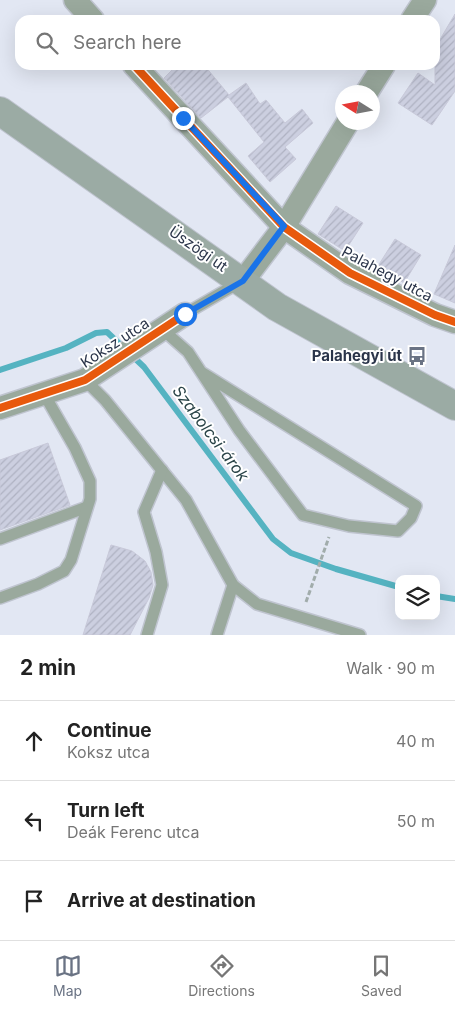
<!DOCTYPE html>
<html lang="en">
<head>
<meta charset="utf-8">
<style>
	:root { --surface:#fff; --page:#f2f2f2; --text:#222; --muted:#767676; --line:#e0e0e0; --accent:#6a7384 }
	body { margin:0; font-family:Inter,sans-serif; background:var(--page); color:var(--text) }
	.controls { position:absolute; right:15px; bottom:15px; display:grid; overflow:hidden; border-radius:10px; box-shadow:0 5px 20px #0002 }
	.controls button { width:45px; height:45px; display:grid; place-items:center; padding:0; border:0; border-bottom:1px solid var(--line); background:var(--surface); color:var(--text); font:25px sans-serif }
	.compass { position:absolute; left:335px; top:85px; width:45px; height:45px; border-radius:50%; background:var(--surface); box-shadow:0 5px 20px #0002; rotate:281deg }
	.stop { position:absolute; width:15px; height:15px; margin:-11px; border:4px solid #1a73e8; border-radius:50%; background:#fff }
	.stop.end { background:#1a73e8; border-color:#fff; box-shadow:0 1px 5px #0008 }
	.list { margin:0; padding:0; list-style:none }
	h2 { display:flex; justify-content:space-between; align-items:center; height:65px; margin:0; padding:0 20px; font-size:21px }
	h2 small { font-size:16px; font-weight:400; color:var(--muted) }
	.list li { display:grid; grid-template-columns:32px 1fr auto; gap:15px; align-items:center; box-sizing:border-box; height:80px; padding:0 20px; border-top:1px solid var(--line) }
	.list b { display:block; font-size:19px; white-space:nowrap }
	.list p { margin:0; font-size:16px; white-space:nowrap; color:var(--muted) }
	.list em { font-size:16px; font-style:normal; color:var(--muted) }
	.icon { flex:none; width:28px; height:28px; fill:none; stroke:currentColor; stroke-width:2; stroke-linecap:round; stroke-linejoin:round }
	.map { position:relative; flex:none; width:455px; height:635px; overflow:hidden }
	.search { position:absolute; background:var(--surface); box-shadow:0 5px 20px #0002; left:15px; right:15px; top:15px; height:55px; display:flex; align-items:center; gap:12px; box-sizing:border-box; padding:0 18px; border-radius:15px; color:var(--muted); font-size:19px }
	.sheet { height:305px; background:var(--surface) }
	nav { display:flex; justify-content:space-around; align-items:center; box-sizing:border-box; height:70px; border-top:1px solid var(--line); background:var(--surface); font-size:14px; color:var(--muted) }
	nav a { display:grid; justify-items:center; gap:2px }
	nav .on { color:var(--accent) }
	.map>svg:first-child { display:block }
	.lines { fill:none; stroke-linecap:round; stroke-linejoin:round }
	.stream { stroke:#55b3c1; stroke-width:6 }
	.building { fill:url(#building-hatch); stroke:#c8c9d9 }
	.lane-casing { stroke:#bfc4cf; stroke-width:14 }
	.street-casing { stroke:#bfc4cf; stroke-width:25 }
	.primary-casing { stroke:#bfc4cf; stroke-width:30 }
	.path { stroke:#a1acab; stroke-width:3; stroke-dasharray:5 2.5; stroke-linecap:butt }
	.lane { stroke:#9aa99d; stroke-width:11 }
	.street { stroke:#9aa99d; stroke-width:22 }
	.primary { stroke:#9baba4; stroke-width:28 }
	.cycleway-casing { stroke:#fff; stroke-width:11 }
	.cycleway { stroke:#e8590c; stroke-width:8 }
	.route { stroke:#1a73e8; stroke-width:6 }
	.labels { text-anchor:middle; stroke-width:4; stroke-linejoin:round; paint-order:stroke }
	.street-label { font-size:15px; fill:#2a3449; stroke:#fff }
	.poi-label { font-size:15px; font-weight:bold; fill:#2a3449; stroke:#fff; text-anchor:end }
	.water-label { font-size:16px; font-style:italic; fill:#2a4448; stroke:#fff }
</style>
</head>
<body>
<div class="map">
<svg width="455" height="635" viewBox="0 0 455 635">
	<defs>
		<pattern id="building-hatch" width="6" height="6" patternUnits="userSpaceOnUse" patternTransform="scale(1.25)"><rect width="6" height="6" fill="#cccfe0"/><path d="M-1 1l2-2M0 6l6-6M5 7l2-2" fill="none" stroke="#afb2c2"/></pattern>
	</defs>
	<rect width="100%" height="100%" fill="#e2e7f3"/>
	<g class="lines">
		<g class="stream">
			<path d="M0,370L66,348L96,333L107,332L144,367L273,539L291,553L336,569L399,587"/>
			<path d="M436,596L455,599"/>
		</g>
	</g>
	<g class="building">
		<path d="M455,14V91L432,125L398,103L418,73L435,85V48Z"/>
		<path d="M177,65H204L229,95L246,83L260,104L266,100L285,123L302,109L313,123L285,147L296,159L270,182L248,156L264,142L228,97L201,118L164,78Z"/>
		<path d="M336,206L363,223L345,251L318,234Z"/>
		<path d="M395,239L421,255L404,283L378,266Z"/>
		<path d="M455,245V303L434,294Z"/>
		<path d="M48,443L70,505L0,530V460Z"/>
		<path d="M111,545L132,551L145,561L151,572L153,585L149,598L130,635H83Z"/>
	</g>
	<g class="lines">
		<g class="lane-casing">
			<g id="lane">
				<path d="M185,314L240,282"/>
				<path d="M162,329L188,352L239,430L303,515L349,526L398,531L411,518L416,506L201,372"/>
				<path d="M85,380L105,400L186,500L233,585L257,604L360,635"/>
				<path d="M0,539L87,507"/>
				<path d="M0,598L38,584L64,571L71,560L90,499V481L75,448L44,394"/>
				<path d="M147,635L162,585L156,552L144,512L162,470"/>
				<path d="M217,635L233,585"/>
			</g>
		</g>
		<g class="street-casing">
			<g id="street">
				<path d="M75,0L93,20"/>
				<path d="M412,20L425,0"/>
				<path d="M134,65L284,227L350,273L435,315L455,322"/>
				<path d="M367,92L384,65"/>
				<path d="M243,281L284,227L348,122"/>
				<path d="M0,408L85,380L185,314"/>
			</g>
		</g>
		<g class="primary-casing">
			<path id="primary" d="M0,111L277,307L455,406"/>
		</g>
		<path class="path" d="M306,602L329,537"/>
		<use href="#lane" class="lane"/>
		<use href="#street" class="street"/>
		<use href="#primary" class="primary"/>
		<g class="cycleway-casing">
			<g id="cycleway">
				<path d="M134,65L284,227L350,273L435,315L455,322"/>
				<path d="M0,408L85,380L185,314"/>
			</g>
		</g>
		<use href="#cycleway" class="cycleway"/>
	</g>
	<g class="lines">
		<path class="route" d="M183,118L284,226L243,281L185,314"/>
	</g>
	<defs>
		<g id="bus-bare" transform="scale(1.5)"><path d="M-5-6H5V4H4V6H2V4H-2V6H-4V4H-5ZM-3.5-4V0h7V-4ZM-3.5 1.2v1.5H-2V1.2ZM2 1.2v1.5H3.5V1.2Z" fill="#6a7384" stroke="#fff" stroke-width="2.5" paint-order="stroke"/></g>
	</defs>
	<g fill-rule="evenodd">
		<use href="#bus-bare" x="417" y="356"/>
	</g>
	<g class="labels">
		<g class="street-label">
			<text transform="translate(198 249) rotate(35)" y="5">Üszögi út</text>
			<text transform="translate(387 274) rotate(28)" y="5">Palahegy utca</text>
			<text transform="translate(115 343) rotate(-33)" y="5">Koksz utca</text>
		</g>
		<g class="poi-label">
			<text x="402" y="361">Palahegyi út</text>
		</g>
		<g class="water-label">
			<text transform="translate(211 433) rotate(53)" y="6">Szabolcsi-árok</text>
		</g>
	</g>
</svg>
<div class="controls">
<button><svg class="icon" aria-label="layers" viewBox="0 0 24 24"><path d="M12 4l9 5-9 5-9-5zM3 14l9 5 9-5"/></svg></button>
</div>
<svg class="compass" viewBox="-18 -18 36 36"><path d="M0-13l5 13h-10z" fill="#e53935"/><path d="M0 13l5-13h-10z" fill="#767676"/></svg>
<div class="stop" style="left:185px;top:314px"></div>
<div class="stop end" style="left:183px;top:118px"></div>
<div class="search"><svg class="icon" aria-label="search" viewBox="0 0 24 24"><circle cx="10" cy="10" r="6"/><path d="M15 15l6 6"/></svg>Search here</div>
</div>
<section class="sheet">
<h2>2 min<small>Walk · 90 m</small></h2>
<ul class="list">
<li><svg class="icon" aria-label="ahead" viewBox="0 0 24 24"><path d="M12 20V5M6 11l6-6 6 6"/></svg><div><b>Continue</b><p>Koksz utca</p></div><em>40 m</em></li>
<li><svg class="icon" aria-label="left" viewBox="0 0 24 24"><path d="M17 20v-9H6M10 6l-5 5 5 5"/></svg><div><b>Turn left</b><p>Deák Ferenc utca</p></div><em>50 m</em></li>
<li><svg class="icon" aria-label="arrive" viewBox="0 0 24 24"><path d="M6 21V4h12l-3 4 3 4H6"/></svg><div><b>Arrive at destination</b></div></li>
</ul>
</section>
<nav>
<a class="on"><svg class="icon" aria-label="map" viewBox="0 0 24 24"><path d="M3 6l6-2 6 2 6-2v14l-6 2-6-2-6 2zM9 4v14M15 6v14"/></svg>Map</a>
<a><svg class="icon" aria-label="directions" viewBox="0 0 24 24"><path d="M12 3l9 9-9 9-9-9zM9 14v-3h6M13 9l2 2-2 2"/></svg>Directions</a>
<a><svg class="icon" aria-label="saved" viewBox="0 0 24 24"><path d="M7 4h10v16l-5-4-5 4z"/></svg>Saved</a>
</nav>
</body>
</html>
